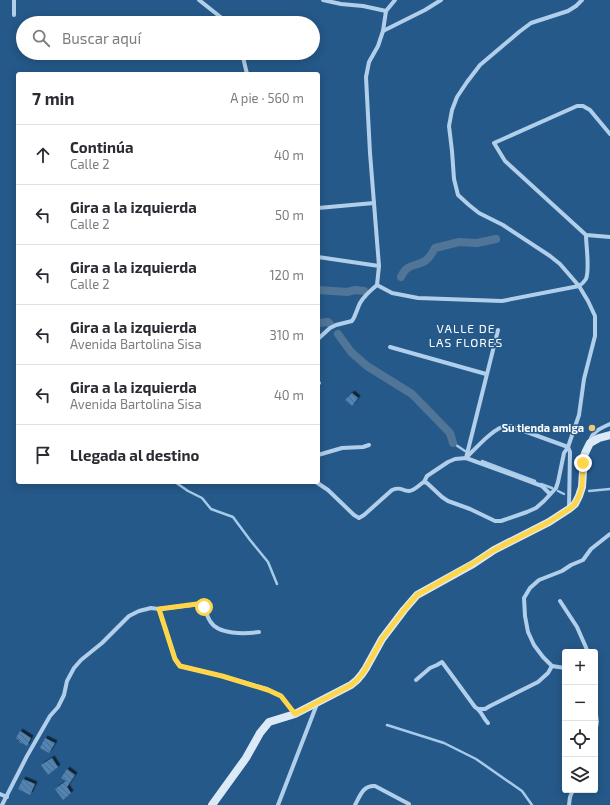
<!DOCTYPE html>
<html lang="es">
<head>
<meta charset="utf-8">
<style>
	:root { --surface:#fff; --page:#f2f2f3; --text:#2b2b33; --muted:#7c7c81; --line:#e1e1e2 }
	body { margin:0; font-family:"Exo 2",sans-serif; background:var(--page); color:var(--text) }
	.controls { position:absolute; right:12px; bottom:12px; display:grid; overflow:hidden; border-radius:4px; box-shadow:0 2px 10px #0003 }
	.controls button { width:36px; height:36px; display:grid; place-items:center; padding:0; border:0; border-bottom:1px solid var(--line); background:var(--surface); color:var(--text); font:20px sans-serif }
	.stop { position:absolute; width:12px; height:12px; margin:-9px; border:3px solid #ffd54a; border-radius:50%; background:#fff }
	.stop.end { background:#ffd54a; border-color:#fff; box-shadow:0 1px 4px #0008 }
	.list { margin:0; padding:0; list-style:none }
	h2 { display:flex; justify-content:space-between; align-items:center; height:52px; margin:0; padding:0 16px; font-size:17px }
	h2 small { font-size:13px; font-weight:400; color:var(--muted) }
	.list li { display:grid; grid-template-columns:26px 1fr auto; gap:12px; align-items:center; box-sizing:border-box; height:60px; padding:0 16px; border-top:1px solid var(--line) }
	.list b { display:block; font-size:15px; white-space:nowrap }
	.list p { margin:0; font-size:13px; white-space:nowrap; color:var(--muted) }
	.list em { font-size:13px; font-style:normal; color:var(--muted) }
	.icon { flex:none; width:22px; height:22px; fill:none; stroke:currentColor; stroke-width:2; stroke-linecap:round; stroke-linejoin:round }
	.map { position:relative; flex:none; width:610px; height:805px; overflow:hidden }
	.search { position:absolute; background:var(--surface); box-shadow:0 2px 10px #0003; left:16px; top:16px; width:304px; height:44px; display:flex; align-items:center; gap:10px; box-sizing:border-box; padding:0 14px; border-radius:22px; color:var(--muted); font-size:15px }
	.panel { position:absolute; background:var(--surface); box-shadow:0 2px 10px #0003; left:16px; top:72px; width:304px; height:412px; border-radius:4px }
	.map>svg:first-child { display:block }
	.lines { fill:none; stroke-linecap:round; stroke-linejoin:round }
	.stream { stroke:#a6cbea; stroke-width:2.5 }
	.canal { stroke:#517597; stroke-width:8 }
	.building { fill:url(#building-back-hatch); filter:url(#shadow) }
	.street { stroke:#b1cfea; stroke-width:4 }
	.secondary { stroke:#dceaf8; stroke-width:8 }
	.route { stroke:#ffd54a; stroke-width:5 }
	.poi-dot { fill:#f4c575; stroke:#255989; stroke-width:1.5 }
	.labels { text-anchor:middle; stroke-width:3; stroke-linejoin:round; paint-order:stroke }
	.poi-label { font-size:11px; font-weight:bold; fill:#fff; stroke:#255989; text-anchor:end }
	.neighbourhood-label { font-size:12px; letter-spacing:1px; fill:#fff; stroke:#255989 }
</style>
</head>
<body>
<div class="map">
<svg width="610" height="805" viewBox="0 0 610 805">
	<defs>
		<pattern id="building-back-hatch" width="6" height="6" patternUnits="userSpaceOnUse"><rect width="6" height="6" fill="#5184b2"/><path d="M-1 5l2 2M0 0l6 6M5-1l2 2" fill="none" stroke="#4f6b84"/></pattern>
		<filter id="shadow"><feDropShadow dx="2.5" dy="-2.5" stdDeviation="0" flood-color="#0009"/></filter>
	</defs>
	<rect width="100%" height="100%" fill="#255989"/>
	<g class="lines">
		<g class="stream">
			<path d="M453,443L465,451"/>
			<path d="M482,461L535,481"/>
			<path d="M175,482L188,491L202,498L211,509L233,517L250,540L268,562L277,584"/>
			<path d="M541,484L552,488"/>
			<path d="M558,491L564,494"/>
			<path d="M589,491L610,489"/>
			<path d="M387,725L444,743L476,759L522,791L532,805"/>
		</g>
		<g class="canal">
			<path d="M401,277C407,263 415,267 425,261C429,258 433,252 435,248L459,242L477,243L496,239"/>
			<path d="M318,290L347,292L355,290L364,291"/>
			<path d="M318,323L328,322L330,324"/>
			<path d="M338,334L351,352L367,366L412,394L450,433L453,443"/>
		</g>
	</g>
	<g class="building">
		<path d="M352,393L358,398L352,406L345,400Z"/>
		<path d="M20,731L31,738L27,746L19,742L20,741L16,738Z"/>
		<path d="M45,738L55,743L49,753L40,748Z"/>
		<path d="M52,758L58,767L48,775L41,765Z"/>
		<path d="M67,769L75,775L67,787L71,793L63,800L55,789L66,781L61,778Z"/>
		<path d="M23,779L35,784L30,795L18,789Z"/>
	</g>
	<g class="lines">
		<g class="street">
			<path d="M199,0L228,23"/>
			<path d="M323,0L341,4L363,6L386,11"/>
			<path d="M14,15V0"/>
			<path d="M383,31L425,10L441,0"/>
			<path d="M242,53L247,74"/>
			<path d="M610,134L590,110L583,106H577L494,143L505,161L586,235L610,237"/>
			<path d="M318,208L374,203"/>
			<path d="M318,257L379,266"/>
			<path d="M377,285L392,293L418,298L502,301L579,286"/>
			<path d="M579,286C582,284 584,282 586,279C590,269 586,246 586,235"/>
			<path d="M318,339L330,328L336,325L352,321C356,315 357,309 360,303C364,296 371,290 377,285L379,266L370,153L366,77L369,62L378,46L383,31L386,11L395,0"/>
			<path d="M390,347L486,374"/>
			<path d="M318,384L319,383"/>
			<path d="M590,442C591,432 601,428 610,424"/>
			<path d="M568,447L570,452L569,508"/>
			<path d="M318,455L342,448L363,447L369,445"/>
			<path d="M466,458L498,330"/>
			<path d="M466,458C475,449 495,426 507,426C509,426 511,426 513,427L568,447"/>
			<path d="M316,482L328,490L354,515L359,518L364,515L392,490C402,486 401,491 409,491C414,491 420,484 424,482L427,483L442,497L448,501L470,509L495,521H501L527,512L536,508L544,501L556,488L558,482L564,453L568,447L579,415L584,379L595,336V316L588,301L579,286L560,264L550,256L503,225L479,213L469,205L458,195L454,179L452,151L449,126L452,110L457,97L467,82L480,65L519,32L531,23L568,11L576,6L582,0"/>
			<path d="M424,482L427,476L448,462L455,459L466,458L542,486L550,494"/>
			<path d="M560,601L577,627L588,652"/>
			<path d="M159,609L175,659L180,666L222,676L267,689L281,696L295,714"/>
			<path d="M565,668L552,666L543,657L534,645L528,632L525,616L524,598L530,588L539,580L562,571L571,565L583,560L591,549L610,534"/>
			<path d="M416,680L430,668L437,665L442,662L475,707C482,711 482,717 488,723"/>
			<path d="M595,707L597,722L595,733"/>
			<path d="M479,709H485L490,706L538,682L548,673L552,666"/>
			<path d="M0,794L7,797"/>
			<path d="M2,805L27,756L50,716L58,707L64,695L67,681L74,668L81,660L102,643L129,616L139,611L151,608L159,609L201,604C206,608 206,615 210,621C218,635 245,634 259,632"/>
			<path d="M278,805L317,704"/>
			<path d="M355,805C360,796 363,785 375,786L409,804"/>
			<path d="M569,805L570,797L573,790"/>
		</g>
		<path class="secondary" d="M212,805L246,758L260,733L269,722L295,714L351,685L357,680L362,674L366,668L382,639L404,610L417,595L473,564L494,550L549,522L569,509L575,504L579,496L582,487L584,456L586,451L590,443L599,438L610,435"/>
	</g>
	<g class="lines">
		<path class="route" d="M204,607L201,604H197L159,609L175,659L180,666L222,676L268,690L281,696L295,714L351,685L357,680L362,674L366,668L382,639L404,610L417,595L472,564L494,550L549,522L569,509L575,504L579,496L582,487L583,463"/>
	</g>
	<circle class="poi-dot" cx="592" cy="428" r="4"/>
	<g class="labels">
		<g class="poi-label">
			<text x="584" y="432">Su tienda amiga</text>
		</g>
		<g class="neighbourhood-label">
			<text x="466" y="333">VALLE DE<tspan x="466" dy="14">LAS FLORES</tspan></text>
		</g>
	</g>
</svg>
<div class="controls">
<button>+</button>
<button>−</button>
<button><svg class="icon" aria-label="locate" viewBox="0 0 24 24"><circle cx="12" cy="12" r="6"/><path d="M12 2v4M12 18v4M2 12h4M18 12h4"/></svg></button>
<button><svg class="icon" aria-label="layers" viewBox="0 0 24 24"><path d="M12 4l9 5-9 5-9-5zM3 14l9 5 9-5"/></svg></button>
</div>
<div class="stop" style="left:204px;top:607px"></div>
<div class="stop end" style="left:583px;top:463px"></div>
<div class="search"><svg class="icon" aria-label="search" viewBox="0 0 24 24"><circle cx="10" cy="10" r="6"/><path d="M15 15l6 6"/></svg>Buscar aquí</div>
<section class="panel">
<h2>7 min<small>A pie · 560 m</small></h2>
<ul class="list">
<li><svg class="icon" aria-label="ahead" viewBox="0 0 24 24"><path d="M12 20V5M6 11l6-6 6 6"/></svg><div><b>Continúa</b><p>Calle 2</p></div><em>40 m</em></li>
<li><svg class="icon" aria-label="left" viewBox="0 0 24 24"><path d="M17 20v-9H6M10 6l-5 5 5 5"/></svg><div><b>Gira a la izquierda</b><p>Calle 2</p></div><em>50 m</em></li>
<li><svg class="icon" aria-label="left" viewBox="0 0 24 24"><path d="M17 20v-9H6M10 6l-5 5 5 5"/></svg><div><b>Gira a la izquierda</b><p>Calle 2</p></div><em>120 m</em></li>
<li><svg class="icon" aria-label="left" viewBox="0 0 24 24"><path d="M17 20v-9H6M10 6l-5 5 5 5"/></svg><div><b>Gira a la izquierda</b><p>Avenida Bartolina Sisa</p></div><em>310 m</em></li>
<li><svg class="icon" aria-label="left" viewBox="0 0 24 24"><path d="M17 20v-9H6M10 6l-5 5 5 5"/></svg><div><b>Gira a la izquierda</b><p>Avenida Bartolina Sisa</p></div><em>40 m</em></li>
<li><svg class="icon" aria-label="arrive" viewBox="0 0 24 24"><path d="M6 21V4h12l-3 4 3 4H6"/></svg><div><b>Llegada al destino</b></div></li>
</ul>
</section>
</div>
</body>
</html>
